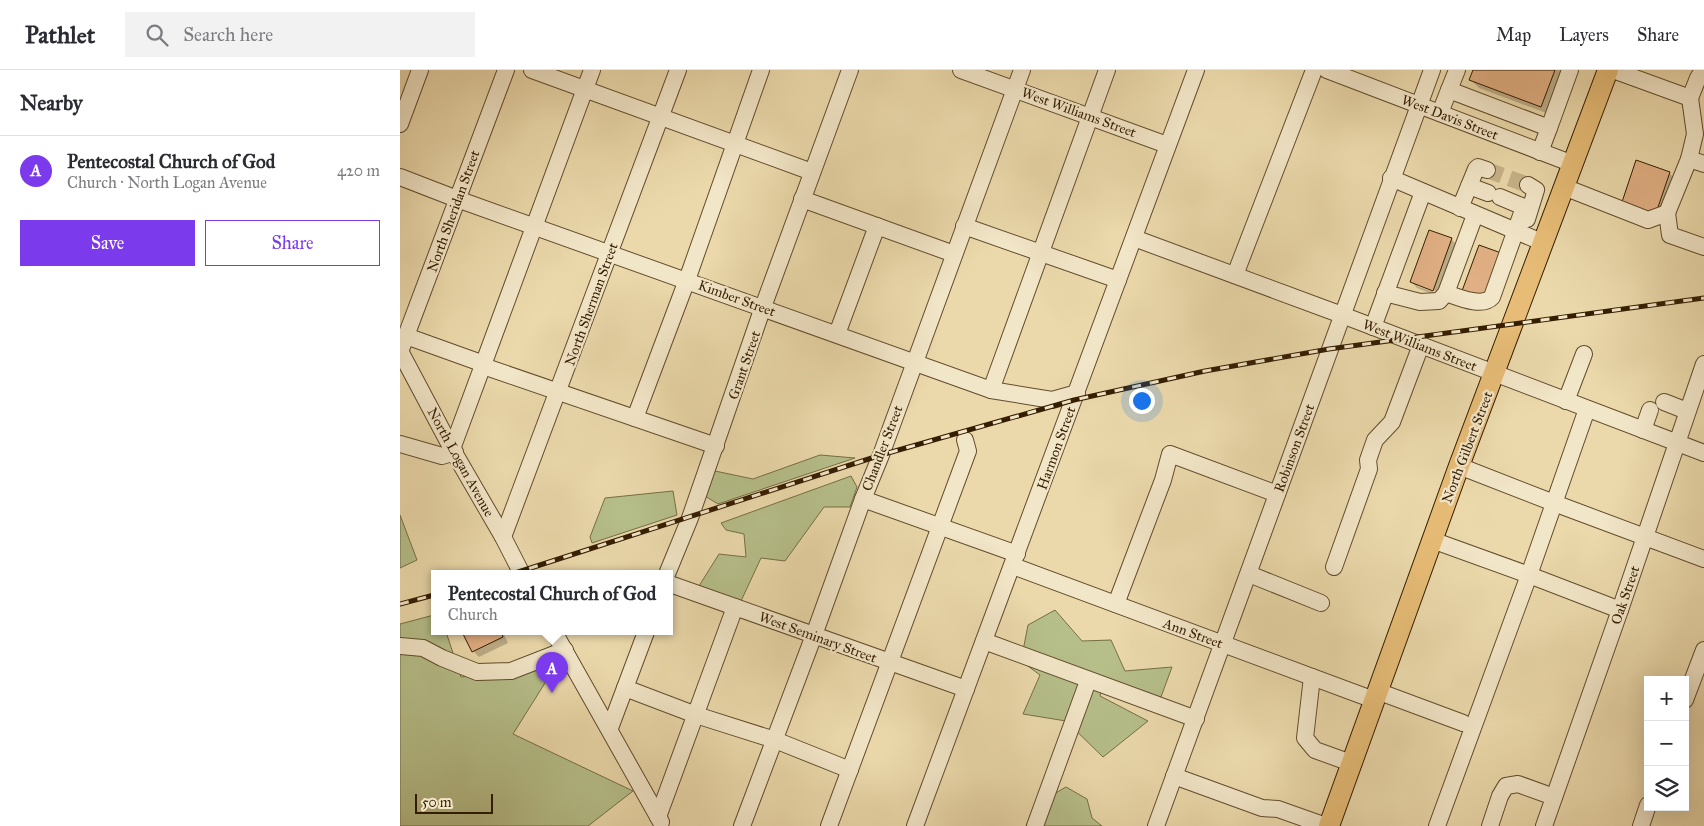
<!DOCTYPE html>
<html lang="en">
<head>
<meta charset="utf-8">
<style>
	:root { --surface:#fff; --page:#f2f2f3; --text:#2b2b33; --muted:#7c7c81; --line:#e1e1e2; --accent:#7c3aed }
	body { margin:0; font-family:"IM FELL Great Primer",serif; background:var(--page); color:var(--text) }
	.controls { position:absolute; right:15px; bottom:15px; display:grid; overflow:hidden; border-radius:0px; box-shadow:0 5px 20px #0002 }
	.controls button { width:45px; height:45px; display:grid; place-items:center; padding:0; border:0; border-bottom:1px solid var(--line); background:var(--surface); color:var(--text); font:25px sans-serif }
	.scale { position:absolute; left:15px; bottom:12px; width:78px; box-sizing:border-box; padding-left:5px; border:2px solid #351d01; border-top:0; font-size:14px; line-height:18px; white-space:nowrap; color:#351d01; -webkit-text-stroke:4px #f2e6c8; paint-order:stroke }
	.you { position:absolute; left:741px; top:330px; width:18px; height:18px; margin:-12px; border:4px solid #fff; border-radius:50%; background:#1a73e8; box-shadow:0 0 0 8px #1a73e833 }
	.badge { display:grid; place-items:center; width:32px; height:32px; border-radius:50%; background:var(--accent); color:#fff; font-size:16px; font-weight:700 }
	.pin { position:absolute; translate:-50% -41px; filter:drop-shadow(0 1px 2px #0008) }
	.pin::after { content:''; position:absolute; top:26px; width:18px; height:15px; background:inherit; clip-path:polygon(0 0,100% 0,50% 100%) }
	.popup { position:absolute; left:31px; top:500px; width:242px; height:65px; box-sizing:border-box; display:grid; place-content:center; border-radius:0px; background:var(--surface); filter:drop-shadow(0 1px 4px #0005); font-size:16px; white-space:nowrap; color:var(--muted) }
	.popup b { font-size:19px; color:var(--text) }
	.popup::after { content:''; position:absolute; left:50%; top:100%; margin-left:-10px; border:10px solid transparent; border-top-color:var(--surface) }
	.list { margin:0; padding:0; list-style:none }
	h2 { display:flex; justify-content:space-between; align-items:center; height:65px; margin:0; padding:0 20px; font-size:21px }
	h2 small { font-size:16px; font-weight:400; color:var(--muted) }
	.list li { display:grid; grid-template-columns:32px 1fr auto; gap:15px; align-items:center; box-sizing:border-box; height:70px; padding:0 20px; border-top:1px solid var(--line) }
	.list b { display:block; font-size:19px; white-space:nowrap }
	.list p { margin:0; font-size:16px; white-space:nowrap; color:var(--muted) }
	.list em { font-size:16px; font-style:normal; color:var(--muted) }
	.actions { display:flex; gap:10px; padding:15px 20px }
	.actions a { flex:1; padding:11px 0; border:1px solid var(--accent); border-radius:0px; text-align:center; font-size:18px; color:var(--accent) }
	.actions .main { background:var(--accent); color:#fff }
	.icon { flex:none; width:28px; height:28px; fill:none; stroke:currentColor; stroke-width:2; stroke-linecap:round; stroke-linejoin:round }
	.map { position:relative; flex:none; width:1304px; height:756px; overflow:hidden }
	header { display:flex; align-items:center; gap:30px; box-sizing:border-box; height:70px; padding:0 25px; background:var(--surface); border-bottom:1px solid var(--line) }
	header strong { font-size:24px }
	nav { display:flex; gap:28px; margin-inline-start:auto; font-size:18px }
	.search { width:350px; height:45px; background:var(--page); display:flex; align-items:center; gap:12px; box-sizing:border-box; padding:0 18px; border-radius:0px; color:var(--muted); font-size:19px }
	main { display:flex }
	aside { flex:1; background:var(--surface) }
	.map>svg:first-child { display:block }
	.green { fill:#b6bf8a; stroke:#766e46 }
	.shadow { fill:#0003; fill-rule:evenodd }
	.building { fill:#e0af83; stroke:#351d01 }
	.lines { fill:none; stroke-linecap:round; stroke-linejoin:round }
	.minor-tunnel { stroke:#c7b389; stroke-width:16; stroke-dasharray:16 8; stroke-linecap:butt }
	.minor-casing { stroke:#624c2c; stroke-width:18 }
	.major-casing { stroke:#351d01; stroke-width:22 }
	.minor { stroke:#f2e6c8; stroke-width:16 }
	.major { stroke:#e6bc76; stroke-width:20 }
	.rail-casing { stroke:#351d01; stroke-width:5 }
	.rail { stroke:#f2e6c8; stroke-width:3; stroke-dasharray:9; stroke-linecap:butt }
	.labels { text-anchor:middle; stroke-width:4.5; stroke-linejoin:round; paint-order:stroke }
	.street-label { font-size:14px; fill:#351d01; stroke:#f2e6c8 }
</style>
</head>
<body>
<header>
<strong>Pathlet</strong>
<div class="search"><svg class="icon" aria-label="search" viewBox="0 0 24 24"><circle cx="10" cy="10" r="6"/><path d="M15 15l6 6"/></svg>Search here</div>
<nav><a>Map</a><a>Layers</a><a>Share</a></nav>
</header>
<main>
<aside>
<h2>Nearby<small></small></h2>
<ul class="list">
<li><span class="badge">A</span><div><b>Pentecostal Church of God</b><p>Church · North Logan Avenue</p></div><em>420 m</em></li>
</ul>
<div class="actions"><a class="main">Save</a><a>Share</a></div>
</aside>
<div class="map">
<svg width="1304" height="756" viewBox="0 0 1304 756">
	<rect width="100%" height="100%" fill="#ebd9ab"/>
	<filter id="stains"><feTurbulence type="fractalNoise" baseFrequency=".004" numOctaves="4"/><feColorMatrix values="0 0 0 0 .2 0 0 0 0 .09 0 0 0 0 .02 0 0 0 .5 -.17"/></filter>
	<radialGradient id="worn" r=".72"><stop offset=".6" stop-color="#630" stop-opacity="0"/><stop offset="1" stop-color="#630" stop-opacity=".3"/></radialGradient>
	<g class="green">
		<path d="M420,385L455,388L318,434L305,426L315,401L353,409Z"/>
		<path d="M451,406L457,417L450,437H424L385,491L361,488L341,531L299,516L319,484L346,487L344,464L326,460L321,453Z"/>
		<path d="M273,421L277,445L192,473L190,467L205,428Z"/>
		<path d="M0,445L17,490L0,498Z"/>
		<path d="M655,540L682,571L711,570L725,601L772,597L761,627L704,612L700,626L748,651L703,687L666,651L623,644L640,605L621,591L628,555Z"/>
		<path d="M34,545V562H46L61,607L155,597L113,664L233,721L188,756H0V554Z"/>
		<path d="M666,717L687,729L692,748L702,756H626L639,723L654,724Z"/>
	</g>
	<g class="shadow">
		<path d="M1074,0H1166L1149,44L1079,18L1071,10Z"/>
		<path d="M1269,103L1277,111L1263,153L1231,142Z"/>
		<path d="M1051,169L1057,175L1038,226L1017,218L1012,212ZM1017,214L1039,222L1038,224L1017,216Z"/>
		<path d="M71,562H103L108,573L79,587L73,581L65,565Z"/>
	</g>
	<g class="building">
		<path d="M1073,0H1155L1141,37L1069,10Z"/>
		<path d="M1236,90L1270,102L1255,146L1221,135Z"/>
		<path d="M1029,160L1052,168L1033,221L1010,212Z"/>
		<path d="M1079,175L1104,184L1084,238L1059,229Z"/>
		<path d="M68,562H101L103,567L72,582L63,564Z"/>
	</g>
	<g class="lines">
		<path class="minor-tunnel" d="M1087,100L1128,115"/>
		<g class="minor-casing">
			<g id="minor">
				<path d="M132,0L412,102"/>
				<path d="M561,0L767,75"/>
				<path d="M927,0L1173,94"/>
				<path d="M1213,0L1290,28L1298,8L1303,0"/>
				<path d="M1049,20L1057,0"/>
				<path d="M1040,43L1049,20L1149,58L1140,82"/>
				<path d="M0,54L20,0"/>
				<path d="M1149,58L1170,0"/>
				<path d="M1289,89L1295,64L1290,28"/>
				<path d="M0,107L57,129L591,320L652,330L677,323"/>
				<path d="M991,108L1144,173"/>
				<path d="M1069,116L1088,123"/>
				<path d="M1164,117L1248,150L1267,143L1270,165L1304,177"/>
				<path d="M402,129L554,184"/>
				<path d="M1060,138L1076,99L1078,97L1087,100"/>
				<path d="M1267,143L1289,89L1304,94"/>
				<path d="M1124,150L1127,149L1136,120L1128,115"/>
				<path d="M564,156L718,210"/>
				<path d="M734,168L942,245L1304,383"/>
				<path d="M835,205L914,0"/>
				<path d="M985,223L1020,232L1039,231L1046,223L1075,145"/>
				<path d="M1046,223C1058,227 1082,238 1092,227L1123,140L1122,136L1119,135L1100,127"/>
				<path d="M973,257L1023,122"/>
				<path d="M437,264L477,156"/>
				<path d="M6,266L84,294"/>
				<path d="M0,281L52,379L103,467L122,504"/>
				<path d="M0,282L106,0"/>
				<path d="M83,296L316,376"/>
				<path d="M591,320L707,0"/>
				<path d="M1166,331L1184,284"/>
				<path d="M1264,332L1287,341"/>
				<path d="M235,348L287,210L361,0"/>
				<path d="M1243,360L1250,340"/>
				<path d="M0,374L42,386L55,382"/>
				<path d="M52,379L192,0"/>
				<path d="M1059,396L1154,433L1304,489"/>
				<path d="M463,429L617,484"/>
				<path d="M103,467L278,0"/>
				<path d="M1032,470L1129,505L1220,540"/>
				<path d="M613,496L974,630"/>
				<path d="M934,497L969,399L968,390L975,370L992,352L1021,275"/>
				<path d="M267,504L290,448L363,237L450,0"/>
				<path d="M849,504L921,533"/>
				<path d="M270,514L566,619"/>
				<path d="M716,534L763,410L770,384L877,424"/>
				<path d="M154,562L261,752"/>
				<path d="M584,571L796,649"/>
				<path d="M0,576L23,578L42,588L77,602L111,601L165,580"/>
				<path d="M912,607L905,668L915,680L951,693"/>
				<path d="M225,618L296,645L375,670L450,700"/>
				<path d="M977,621L1063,653"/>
				<path d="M1285,630L1304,580"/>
				<path d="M210,658L246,562"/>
				<path d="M774,706L862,738L878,739L926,756"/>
				<path d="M258,747L335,537"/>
				<path d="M342,756L414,565L463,429L481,385L622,0"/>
				<path d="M429,756L568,381L565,370"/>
				<path d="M515,756L796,0"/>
				<path d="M635,756L688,611"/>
				<path d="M756,756L1032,0"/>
				<path d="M1037,756L1129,505L1187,339"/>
				<path d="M1090,756L1100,726L1106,716L1118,714L1154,727"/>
				<path d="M1144,756L1220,540L1304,294"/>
				<path d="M1241,756L1248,735"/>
			</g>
		</g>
		<g class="major-casing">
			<path id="major" d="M929,756L1059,396L1208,0"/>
		</g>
		<use href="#minor" class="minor"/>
		<use href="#major" class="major"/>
		<g class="rail-casing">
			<g id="rail">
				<path d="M112,504L481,385L674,330L805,301L929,279L1304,228"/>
				<path d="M0,534L34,525"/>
			</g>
		</g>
		<use href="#rail" class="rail"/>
	</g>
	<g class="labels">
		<g class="street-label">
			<text transform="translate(679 42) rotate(20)" y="5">West Williams Street</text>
			<text transform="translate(1050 47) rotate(21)" y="5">West Davis Street</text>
			<text transform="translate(53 141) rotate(-70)" y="5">North Sheridan Street</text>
			<text transform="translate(337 228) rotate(20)" y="5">Kimber Street</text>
			<text transform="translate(191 234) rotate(-70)" y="5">North Sherman Street</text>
			<text transform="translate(1020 275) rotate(21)" y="5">West Williams Street</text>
			<text transform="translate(344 295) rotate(-71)" y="5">Grant Street</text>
			<text transform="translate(1067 377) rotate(-69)" y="5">North Gilbert Street</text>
			<text transform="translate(482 378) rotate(-69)" y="5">Chandler Street</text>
			<text transform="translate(656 378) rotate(-70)" y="5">Harmon Street</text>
			<text transform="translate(894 378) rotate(-70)" y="5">Robinson Street</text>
			<text transform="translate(61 392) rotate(61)" y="5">North Logan Avenue</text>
			<text transform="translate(1225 525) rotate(-71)" y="5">Oak Street</text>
			<text transform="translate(793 563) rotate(20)" y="5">Ann Street</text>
			<text transform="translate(418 567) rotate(20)" y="5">West Seminary Street</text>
		</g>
	</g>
	<rect width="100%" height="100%" filter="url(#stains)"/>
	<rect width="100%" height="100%" fill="url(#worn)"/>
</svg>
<div class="controls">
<button>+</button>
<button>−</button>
<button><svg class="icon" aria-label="layers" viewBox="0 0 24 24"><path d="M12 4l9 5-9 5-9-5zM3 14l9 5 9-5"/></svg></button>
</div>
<div class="scale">50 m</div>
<div class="you"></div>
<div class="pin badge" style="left:152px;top:623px">A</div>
<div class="popup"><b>Pentecostal Church of God</b>Church</div>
</div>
</main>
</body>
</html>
